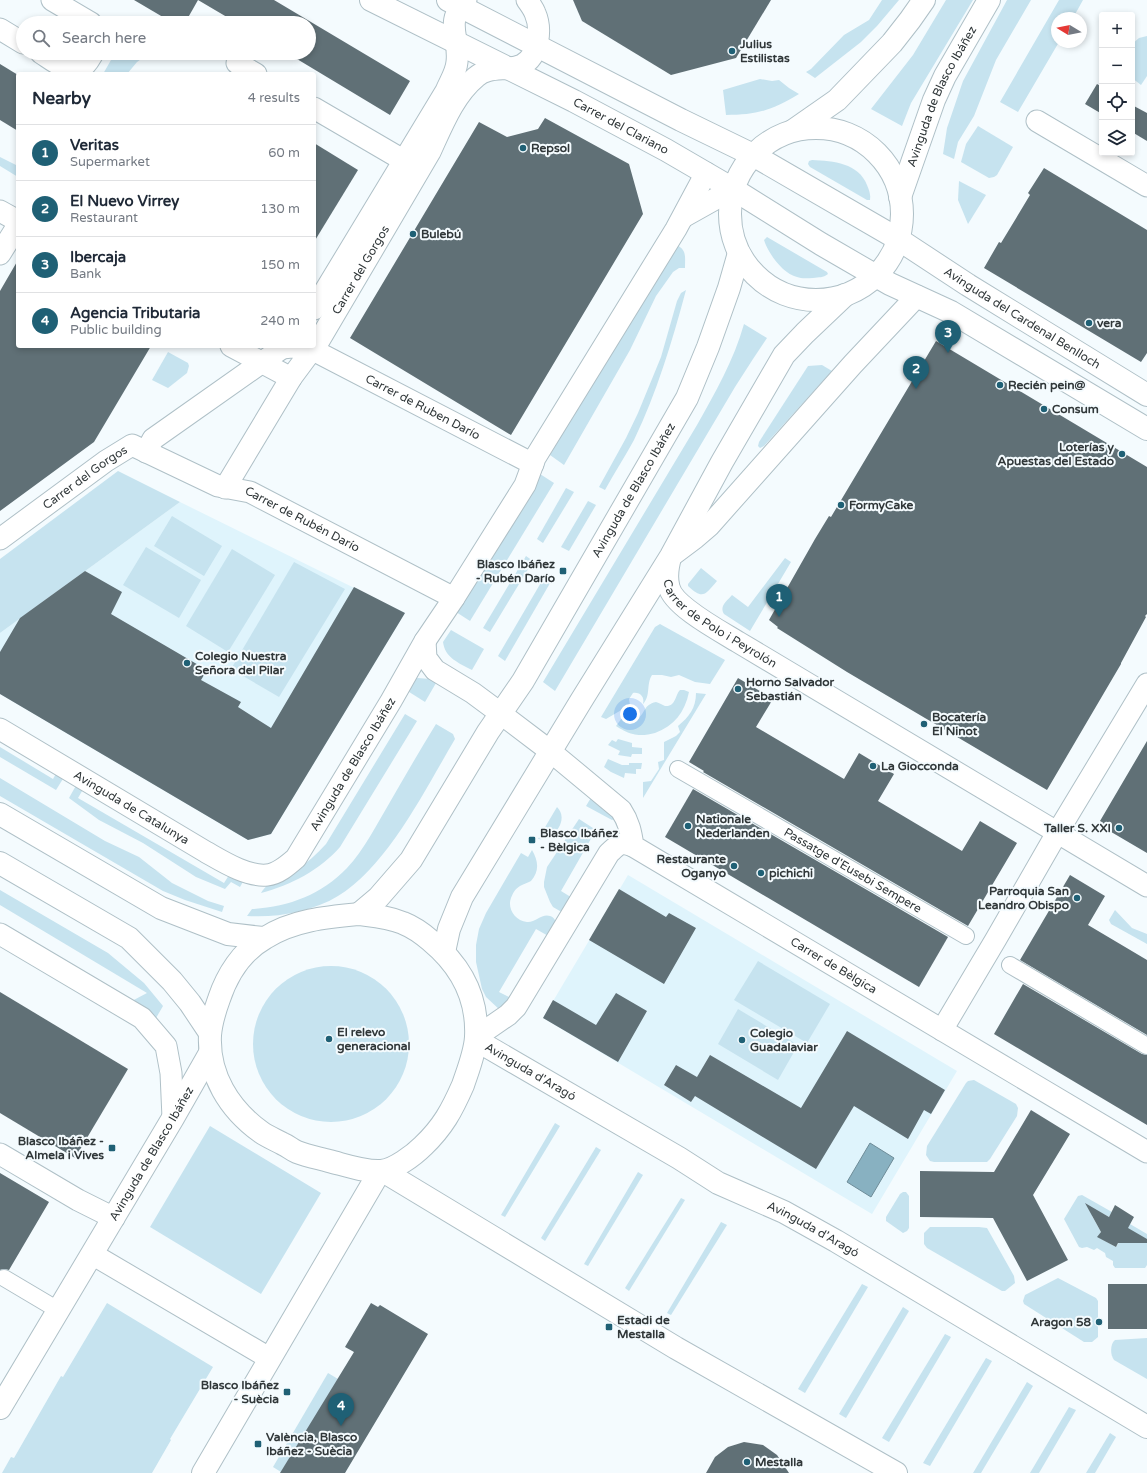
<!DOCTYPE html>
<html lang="en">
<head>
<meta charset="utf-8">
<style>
	:root { --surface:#fff; --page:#f2f2f3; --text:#1f2937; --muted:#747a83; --line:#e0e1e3; --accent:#1f6075 }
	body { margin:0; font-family:"Varela Round",sans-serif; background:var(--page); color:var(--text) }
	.controls { position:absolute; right:12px; top:12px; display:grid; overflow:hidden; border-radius:4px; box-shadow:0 2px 6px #0003 }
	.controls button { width:36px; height:36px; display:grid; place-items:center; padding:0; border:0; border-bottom:1px solid var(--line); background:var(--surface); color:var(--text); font:20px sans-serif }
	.compass { position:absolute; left:1051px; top:12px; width:36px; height:36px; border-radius:50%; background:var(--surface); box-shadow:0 2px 6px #0003; rotate:280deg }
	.you { position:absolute; left:630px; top:714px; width:14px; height:14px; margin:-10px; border:3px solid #fff; border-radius:50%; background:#1a73e8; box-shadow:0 0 0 6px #1a73e833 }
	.badge { display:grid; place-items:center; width:26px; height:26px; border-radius:50%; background:var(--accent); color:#fff; font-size:13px; font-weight:700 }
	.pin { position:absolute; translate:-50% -33px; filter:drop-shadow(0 1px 2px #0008) }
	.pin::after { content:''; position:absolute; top:21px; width:14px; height:12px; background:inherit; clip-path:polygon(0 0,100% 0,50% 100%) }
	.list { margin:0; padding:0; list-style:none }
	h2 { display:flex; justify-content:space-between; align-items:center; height:52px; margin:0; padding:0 16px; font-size:17px }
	h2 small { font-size:13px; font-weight:400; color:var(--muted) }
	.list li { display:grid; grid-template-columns:26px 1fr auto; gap:12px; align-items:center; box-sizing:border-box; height:56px; padding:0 16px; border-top:1px solid var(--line) }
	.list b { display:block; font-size:15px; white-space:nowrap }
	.list p { margin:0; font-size:13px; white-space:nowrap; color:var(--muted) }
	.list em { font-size:13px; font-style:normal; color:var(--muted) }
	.icon { flex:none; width:22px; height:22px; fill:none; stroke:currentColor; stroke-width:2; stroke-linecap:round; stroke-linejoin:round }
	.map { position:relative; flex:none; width:1147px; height:1473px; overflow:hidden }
	.search { position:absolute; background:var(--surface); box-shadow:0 2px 6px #0003; left:16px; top:16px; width:300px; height:44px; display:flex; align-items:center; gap:10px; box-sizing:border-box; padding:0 14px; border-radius:22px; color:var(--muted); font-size:15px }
	.panel { position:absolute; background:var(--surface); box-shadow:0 2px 6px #0003; left:16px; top:72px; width:300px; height:276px; border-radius:4px }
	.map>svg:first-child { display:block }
	.built { fill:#dff4fc }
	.green { fill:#c6e3ef }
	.water { fill:#88b1c1; stroke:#6e8c98 }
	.building { fill:#607076 }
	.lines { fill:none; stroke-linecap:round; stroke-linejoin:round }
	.pedestrian-casing { stroke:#afc0c7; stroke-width:18 }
	.minor-casing { stroke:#afc0c7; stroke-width:23 }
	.primary-casing { stroke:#afc0c7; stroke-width:24 }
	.pedestrian { stroke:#fff; stroke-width:16 }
	.minor { stroke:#fff; stroke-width:21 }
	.primary { stroke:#fff; stroke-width:22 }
	.poi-dot { fill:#1f6075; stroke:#f4fbfe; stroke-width:1.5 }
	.labels { text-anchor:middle; stroke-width:4; stroke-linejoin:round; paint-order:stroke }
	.poi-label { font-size:12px; font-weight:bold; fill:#303739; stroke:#f4fbfe; text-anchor:start }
	.street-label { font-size:12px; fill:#303739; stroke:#f4fbfe }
</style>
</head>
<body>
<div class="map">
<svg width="1147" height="1473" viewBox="0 0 1147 1473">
	<rect width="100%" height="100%" fill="#f4fbfe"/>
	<g class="built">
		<path d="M180,502L405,613L271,834L248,840L0,694V633Z"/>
		<path d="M628,875L957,1071L872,1214L543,1018Z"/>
	</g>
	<g class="green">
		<path d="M882,0H899L877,26L861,42L815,78L806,72L811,69L844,35L869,20Z"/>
		<path d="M946,0H973L911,103L902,126L871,109L913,55Z"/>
		<path d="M1007,0H1031L996,60L974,116L958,142L954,159L943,154L947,128L963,81Z"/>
		<path d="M1059,0H1083L1073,18H1057V42H1059L1018,112L1000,102Z"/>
		<path d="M1147,36V76L1141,85L1132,78V44L1139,38Z"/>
		<path d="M115,53H145L147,55L137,62L127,74H103Z"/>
		<path d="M760,79L772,81L779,80L789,88L799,94C773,110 757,115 726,115L723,90Z"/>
		<path d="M978,126L1013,147L997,175L994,177L989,178L961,162L966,144Z"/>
		<path d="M0,157L18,166V177L0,166Z"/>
		<path d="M812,160C834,161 858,163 867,185C869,190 871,195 870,200H867L810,167L808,164L809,161Z"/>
		<path d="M959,181L986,195L968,224L958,200Z"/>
		<path d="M767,237L827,272L828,274C823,278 819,277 813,278C808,278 802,279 797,277C783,274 768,253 764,240Z"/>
		<path d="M675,244C687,250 685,255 685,268H679L673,272L656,296L630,350L564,465L550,455Z"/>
		<path d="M686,290C672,342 657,392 634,440C625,457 614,473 605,490L599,487L626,438L638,413L661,357L677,301L681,293Z"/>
		<path d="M744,324L767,338L753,359L735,387L555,691L543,682L697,425C715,393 734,360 744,324Z"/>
		<path d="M168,352L188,363L189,366L187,373L168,388L152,380Z"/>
		<path d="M822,365L832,371L764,446L760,448L758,446L759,442L808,366Z"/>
		<path d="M118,471L180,502L0,633V559Z"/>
		<path d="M540,474L554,483L470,621L456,612Z"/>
		<path d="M566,488L574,492L543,543L537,539Z"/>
		<path d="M588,501L596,505L569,551L561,547Z"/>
		<path d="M172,516L222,546L204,576L154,546Z"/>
		<path d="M146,547L201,580L179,618L123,585Z"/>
		<path d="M232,549L275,575L228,652L186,626Z"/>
		<path d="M526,556L533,561L490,632L483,628Z"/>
		<path d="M785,558L791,562L750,631L724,614C719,606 727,601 732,595L748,607Z"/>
		<path d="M294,562L345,589L279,697L231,669Z"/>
		<path d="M701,568L717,581C705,595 703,600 688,586V584Z"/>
		<path d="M546,574L553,578L505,661L498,656Z"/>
		<path d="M660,624L725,660L710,684L695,682L679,675L671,677L662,675H652C646,684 651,696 643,704C645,697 640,692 633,693L629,699L630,705L606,719L601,717L655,627Z"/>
		<path d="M451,630L484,649L472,670C459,663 445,658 443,642Z"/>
		<path d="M418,678L430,679L436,683L425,702L406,690L413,679Z"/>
		<path d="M680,690H684L689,692C685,712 674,726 655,733C648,735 639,736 633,734C627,733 621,729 616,726L622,718L630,717L637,719C646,713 643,705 656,702C660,703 662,705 665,706C676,707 675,695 680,690Z"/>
		<path d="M696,693L706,694L643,798V782L651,781L659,769L658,762L664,760V742L676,736L680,732L678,726C689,717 696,708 696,693Z"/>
		<path d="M405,714L417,721L340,847C320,870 291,885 261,893C271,878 281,879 295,871C307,863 317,854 326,844Z"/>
		<path d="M436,724L453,734L455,739C426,788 387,867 338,896C312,912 276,918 247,916L252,909C288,907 321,895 347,868C364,850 377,824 390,802C405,776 420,750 436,724Z"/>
		<path d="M618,739L632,743V747L642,748V754H632L631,757L618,755L620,751L608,745L612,740L616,742Z"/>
		<path d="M0,747L53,779L58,770L66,774L56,790L0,757Z"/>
		<path d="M608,759L622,765H629V763H642L641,769H636V774L625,773L624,778L611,772L604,767Z"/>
		<path d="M0,778L105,841L139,857L172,883L208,901L224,906L222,912L185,900L163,891L0,796Z"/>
		<path d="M78,782L85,786L78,798L224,883L231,872L245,878L240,887L231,882L225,889L196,877L143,843L99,820L69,798Z"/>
		<path d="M592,796L617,818L612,820L586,806Z"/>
		<path d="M557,807C570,820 553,841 538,839Z"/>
		<path d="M579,819L596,830L561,891L574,899L565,914L553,907L550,902L544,887V882L547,867Z"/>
		<path d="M532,850C538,860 540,871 531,881C528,883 523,884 520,886C515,889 513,893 511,898C507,908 515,921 527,922C535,923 542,913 550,916C554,917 556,921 557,925L550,937L536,929L499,992L513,999L501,1011L486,997L482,989L476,962V945L479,929L486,913L521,853L528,857Z"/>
		<path d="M0,890L108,953L144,983L163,1006L156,1018L130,1002L147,993L0,905Z"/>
		<path d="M1115,910L1132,928L1147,934V944L1111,924L1109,920Z"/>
		<path d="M758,961L830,1004L807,1043L734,1000Z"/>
		<circle cx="331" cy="1044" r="78"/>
		<path d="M738,1009L798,1045L778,1080L718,1044Z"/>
		<path d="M974,1080L1016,1104L1018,1108L1017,1116L990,1159L987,1162H934L930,1161L926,1155L927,1146L966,1083L968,1081Z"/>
		<path d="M555,1123L560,1126L505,1217L501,1215Z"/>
		<path d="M210,1126L321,1193L261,1294L150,1227Z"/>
		<path d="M596,1147L601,1150L545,1241L541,1238Z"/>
		<path d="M638,1172L643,1175L588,1266L584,1264Z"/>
		<path d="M903,1192H906L909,1196V1228L907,1231L903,1233L886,1221V1217L900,1194Z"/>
		<path d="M1082,1195L1112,1212L1109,1217L1096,1210L1092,1216L1101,1232L1098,1237L1116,1247L1130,1224L1147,1234V1265L1145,1268H1115L1113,1265V1261L1106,1257L1105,1253L1097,1248L1094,1250L1087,1247L1082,1248L1079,1247L1064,1219L1078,1196Z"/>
		<path d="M681,1198L685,1200L629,1291L625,1288Z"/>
		<path d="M721,1222L727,1225L671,1315L667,1313Z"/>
		<path d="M930,1227H979L987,1228L1014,1276L1015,1283L1005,1291H1002L927,1248L924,1244V1233Z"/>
		<path d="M1058,1278L1096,1298L1098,1301V1337L1092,1342H1084L1024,1304L1023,1301L1025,1295Z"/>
		<path d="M862,1284L868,1287L805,1393L798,1389Z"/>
		<path d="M107,1303L213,1367L170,1439L171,1440L152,1473H2L11,1457L14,1458L61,1376L63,1377Z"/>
		<path d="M903,1307L909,1311L846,1418L839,1414Z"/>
		<path d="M945,1334L951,1337L889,1442L882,1438Z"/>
		<path d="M1147,1338V1379L1114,1360C1110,1355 1110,1344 1115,1340Z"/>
		<path d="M986,1358L992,1361L930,1466L923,1463Z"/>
		<path d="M328,1373L338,1379L281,1472L273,1467Z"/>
		<path d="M1027,1382L1033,1386L981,1473H973Z"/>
		<path d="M1069,1407L1076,1410L1039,1473H1030Z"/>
		<path d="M1110,1433L1116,1437L1095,1473H1086Z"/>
	</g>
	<path class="water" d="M870,1143L894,1158L871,1197L847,1182Z"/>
	<g class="building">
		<path d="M134,0H198L185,23H173Z"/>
		<path d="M198,0H274L410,81L390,115L287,53H309V23H237Z"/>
		<path d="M573,0H771L736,58L671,75L582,21Z"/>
		<path d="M0,64L18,75V131L0,120Z"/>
		<path d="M1097,84L1102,87V114L1085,104Z"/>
		<path d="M1132,105L1147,113V141L1132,132Z"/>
		<path d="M545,118L629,164L643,214L511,435L350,338L479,122L507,137L538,129Z"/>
		<path d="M314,143L358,170L314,242Z"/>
		<path d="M1044,168L1147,230V353L1141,362L984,268L999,242L1001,243L1015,220L1030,195L1028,193Z"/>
		<path d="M18,260V346H151L94,442L0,511V291Z"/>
		<path d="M936,341L1147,467V614L1145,616L1146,617L1121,663V664L1047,790L847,672L777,628L778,627L769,620L815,539L829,516L831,517Z"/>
		<path d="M85,571L122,592L111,614L207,670L201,680L241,702L238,707L271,728L354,587L405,613L271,834L248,840L0,694V652L20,618Z"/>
		<path d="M738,678L773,699L756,727L844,779L859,753L894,774L878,801L962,851L980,821L1017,843L968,926L703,772L704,771L689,762Z"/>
		<path d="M1147,741V853L1101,826L1103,823L1100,821Z"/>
		<path d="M693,789L948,937L919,987L665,837Z"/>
		<path d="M1070,875L1105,896L1088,925L1147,960V1035L1020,960Z"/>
		<path d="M619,889L666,917L669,913L696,928L664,984L589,940Z"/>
		<path d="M1023,984L1142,1054L1147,1055V1125L994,1034Z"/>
		<path d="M0,992L128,1069L75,1158L0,1113Z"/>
		<path d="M616,993L647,1011L618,1062L543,1018L553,1000L596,1025Z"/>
		<path d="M847,1031L945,1090L931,1114L924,1110L908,1139L854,1106L816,1169L695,1096L691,1102L664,1085L676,1065L697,1077L710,1055L801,1108Z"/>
		<path d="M1031,1110L1070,1134L1033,1195L1068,1260L1027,1281L993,1218L920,1217V1171L994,1172Z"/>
		<path d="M0,1173L49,1202L9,1270L4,1269L0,1270Z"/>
		<path d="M1085,1203L1109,1217L1115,1205L1134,1217L1128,1228L1147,1239V1243H1118L1116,1247L1097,1237L1101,1232Z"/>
		<rect x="1108" y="1284" width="39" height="45"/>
		<path d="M371,1303L378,1307L380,1305L428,1334L345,1473H280L354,1352L345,1347Z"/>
		<path d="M744,1442L763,1445L777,1455L789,1473H706L715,1457L728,1447Z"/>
	</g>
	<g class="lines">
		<g class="pedestrian-casing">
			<g id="pedestrian">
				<path id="s1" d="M678,769L966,936"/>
				<path d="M1010,965L1147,1046"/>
				<path d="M4,1278L58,1310"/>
			</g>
		</g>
		<g class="minor-casing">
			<g id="minor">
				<path d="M52,0L91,23"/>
				<path d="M0,29L23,43"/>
				<path d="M41,53C51,59 68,74 81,68C87,65 90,58 93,53"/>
				<path d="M237,63L256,74"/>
				<path d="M314,108L403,160"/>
				<path d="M1037,121L1147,186"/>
				<path d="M0,211L18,221"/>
				<path d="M683,217L733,189"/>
				<path d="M0,254L18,225"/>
				<path id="s2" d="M917,296L853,364L709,526L695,538L671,556C668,566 666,576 669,587C673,606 720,631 738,642L1147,886"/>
				<path d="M314,309L446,91C450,81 456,73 457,62C460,36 444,23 466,0"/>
				<path d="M231,346L291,378"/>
				<path id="s3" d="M282,348L292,347L313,350L533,464"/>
				<path d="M146,452L153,439L285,346"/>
				<path id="s4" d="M225,488L291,378L320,339L430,152C442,126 454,95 476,77C489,65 507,72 522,65C539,56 542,29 535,13C533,8 530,4 527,0"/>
				<path id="s5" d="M0,539L106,461L132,445L218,486L250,492L454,598"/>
				<path id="s6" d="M425,641L426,658L435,670L473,693L500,713L550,751L621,810C629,822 631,832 633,846L1147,1152"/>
				<path id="s7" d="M0,729L206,852C222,861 247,877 267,875C278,874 288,865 296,858L391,701L425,641L454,598L525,485L535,458L676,229L706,173"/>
				<path d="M0,934L142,1018L166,1046L171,1073L173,1118"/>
				<path d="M942,1030L996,939L1057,833L1147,684"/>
				<path d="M476,1037L508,1015L516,1007L609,853C618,845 620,841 633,846"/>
				<path d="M0,1154L78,1200L114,1218"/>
				<path d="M92,1254L269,1358"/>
			</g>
		</g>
		<g class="primary-casing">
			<g id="primary">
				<path id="s8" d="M371,0L574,101L666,150L733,189L821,244L890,284L951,312L1147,429"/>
				<path id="s9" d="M448,0L681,120L753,155L898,239L968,285L1147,395"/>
				<circle cx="816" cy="214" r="86"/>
				<path d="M794,130L837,100L892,43L910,20L924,0"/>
				<path id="s10" d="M900,197L934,100L945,76L989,0"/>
				<path d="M0,814L161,908L228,934L263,938"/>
				<path d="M0,863L129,938L172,981L190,1003L210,1033"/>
				<path d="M359,914C375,916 389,917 403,923C413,927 423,934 431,941C461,966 478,997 476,1037C475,1053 468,1070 463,1085C452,1110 443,1127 423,1146C414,1155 394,1170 381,1171C364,1172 345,1165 329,1161C318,1158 307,1156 297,1152C292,1150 288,1146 283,1144C276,1140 268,1137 261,1132C229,1109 208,1075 210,1035C211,1023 215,1010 219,999C227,975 242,951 265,938C293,920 327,917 359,914Z"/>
				<path id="s11" d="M359,914L378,898L411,860L488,732L523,681L687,398L708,347L729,288L739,253"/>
				<path d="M444,952L449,929L462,897L581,701L671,556L722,462L784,355L805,333L845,295"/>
				<path id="s12" d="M476,1040L679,1158L718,1183L784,1212L836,1241L1147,1427"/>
				<path d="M383,1171L676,1348L896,1473"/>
				<path id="s13" d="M0,1408L173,1118L210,1053"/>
				<path d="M203,1473L380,1171"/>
			</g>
		</g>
		<use href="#pedestrian" class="pedestrian"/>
		<use href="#minor" class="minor"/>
		<use href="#primary" class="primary"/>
	</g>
	<g class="poi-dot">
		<circle cx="732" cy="51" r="4"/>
		<circle cx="523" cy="148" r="4"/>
		<circle cx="413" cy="234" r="4"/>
		<circle cx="1089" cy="323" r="4"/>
		<circle cx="1000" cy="385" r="4"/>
		<circle cx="1044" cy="409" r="4"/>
		<circle cx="1122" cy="454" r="4"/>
		<circle cx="841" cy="505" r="4"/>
		<rect x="559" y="567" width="8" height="8" rx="2"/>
		<circle cx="187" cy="663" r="4"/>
		<circle cx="738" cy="689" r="4"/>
		<circle cx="924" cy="724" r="4"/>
		<circle cx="873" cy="766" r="4"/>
		<circle cx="688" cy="826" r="4"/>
		<circle cx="1119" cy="828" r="4"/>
		<rect x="528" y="836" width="8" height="8" rx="2"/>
		<circle cx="734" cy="866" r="4"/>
		<circle cx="761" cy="873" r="4"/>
		<circle cx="1077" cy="898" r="4"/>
		<circle cx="329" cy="1039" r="4"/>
		<circle cx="742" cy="1040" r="4"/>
		<rect x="108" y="1144" width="8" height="8" rx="2"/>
		<circle cx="1099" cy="1322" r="4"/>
		<rect x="605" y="1323" width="8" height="8" rx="2"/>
		<rect x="283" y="1388" width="8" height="8" rx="2"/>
		<rect x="254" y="1440" width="8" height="8" rx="2"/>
		<circle cx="747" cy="1462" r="4"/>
	</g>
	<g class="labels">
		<g class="poi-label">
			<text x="740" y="48">Julius<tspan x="740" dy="14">Estilistas</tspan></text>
			<text x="531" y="152">Repsol</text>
			<text x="421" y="238">Bulebú</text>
			<text x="1097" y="327">vera</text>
			<text x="1008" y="389">Recién pein@</text>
			<text x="1052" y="413">Consum</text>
			<text x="1114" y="451" text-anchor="end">Loterías y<tspan x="1114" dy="14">Apuestas del Estado</tspan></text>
			<text x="849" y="509">FormyCake</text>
			<text x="555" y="568" text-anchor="end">Blasco Ibáñez<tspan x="555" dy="14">- Rubén Darío</tspan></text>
			<text x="195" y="660">Colegio Nuestra<tspan x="195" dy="14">Señora del Pilar</tspan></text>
			<text x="746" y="686">Horno Salvador<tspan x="746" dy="14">Sebastián</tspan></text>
			<text x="932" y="721">Bocatería<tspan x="932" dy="14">El Ninot</tspan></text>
			<text x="881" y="770">La Giocconda</text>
			<text x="696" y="823">Nationale<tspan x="696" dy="14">Nederlanden</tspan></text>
			<text x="1111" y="832" text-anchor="end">Taller S. XXI</text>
			<text x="540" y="837">Blasco Ibáñez<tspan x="540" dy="14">- Bèlgica</tspan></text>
			<text x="726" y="863" text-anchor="end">Restaurante<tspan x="726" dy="14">Oganyo</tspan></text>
			<text x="769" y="877">pichichi</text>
			<text x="1069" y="895" text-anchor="end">Parroquia San<tspan x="1069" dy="14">Leandro Obispo</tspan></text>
			<text x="337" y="1036">El relevo<tspan x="337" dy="14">generacional</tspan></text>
			<text x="750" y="1037">Colegio<tspan x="750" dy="14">Guadalaviar</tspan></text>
			<text x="104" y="1145" text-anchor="end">Blasco Ibáñez -<tspan x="104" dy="14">Almela i Vives</tspan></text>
			<text x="617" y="1324">Estadi de<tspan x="617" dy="14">Mestalla</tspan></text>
			<text x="1091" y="1326" text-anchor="end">Aragon 58</text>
			<text x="279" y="1389" text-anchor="end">Blasco Ibáñez<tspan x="279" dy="14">- Suècia</tspan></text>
			<text x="266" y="1441">València, Blasco<tspan x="266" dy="14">Ibáñez - Suècia</tspan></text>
			<text x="755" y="1466">Mestalla</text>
		</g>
		<g class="street-label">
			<text dy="4" stroke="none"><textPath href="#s10" startOffset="109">Avinguda de Blasco Ibáñez</textPath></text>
			<text dy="4" stroke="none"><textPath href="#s8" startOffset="280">Carrer del Clariano</textPath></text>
			<text dy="4" stroke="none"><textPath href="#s4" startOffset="257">Carrer del Gorgos</textPath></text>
			<text dy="4" stroke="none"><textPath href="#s9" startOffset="657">Avinguda del Cardenal Benlloch</textPath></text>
			<text dy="4" stroke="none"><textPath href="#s3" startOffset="155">Carrer de Ruben Darío</textPath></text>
			<text dy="4" stroke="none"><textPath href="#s5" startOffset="105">Carrer del Gorgos</textPath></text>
			<text dy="4" stroke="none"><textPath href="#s11" startOffset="507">Avinguda de Blasco Ibáñez</textPath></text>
			<text dy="4" stroke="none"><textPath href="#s5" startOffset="349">Carrer de Rubén Darío</textPath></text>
			<text dy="4" stroke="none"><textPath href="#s2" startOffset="453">Carrer de Polo i Peyrolón</textPath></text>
			<text dy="4" stroke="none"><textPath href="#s7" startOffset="450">Avinguda de Blasco Ibáñez</textPath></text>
			<text dy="4" stroke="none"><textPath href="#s7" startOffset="153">Avinguda de Catalunya</textPath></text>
			<text dy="4" stroke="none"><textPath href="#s1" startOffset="202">Passatge d'Eusebi Sempere</textPath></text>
			<text dy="4" stroke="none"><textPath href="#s6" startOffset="537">Carrer de Bèlgica</textPath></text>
			<text dy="4" stroke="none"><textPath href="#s12" startOffset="63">Avinguda d'Aragó</textPath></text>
			<text dy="4" stroke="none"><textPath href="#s13" startOffset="296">Avinguda de Blasco Ibáñez</textPath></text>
			<text dy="4" stroke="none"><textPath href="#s12" startOffset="387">Avinguda d'Aragó</textPath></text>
		</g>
	</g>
</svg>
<div class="controls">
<button>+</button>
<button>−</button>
<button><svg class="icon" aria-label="locate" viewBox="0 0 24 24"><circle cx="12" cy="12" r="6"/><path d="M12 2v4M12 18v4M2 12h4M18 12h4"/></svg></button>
<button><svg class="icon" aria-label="layers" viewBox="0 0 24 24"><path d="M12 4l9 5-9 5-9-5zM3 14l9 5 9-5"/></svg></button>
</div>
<svg class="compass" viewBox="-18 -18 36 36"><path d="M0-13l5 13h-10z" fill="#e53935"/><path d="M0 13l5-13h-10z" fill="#747a83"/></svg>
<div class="you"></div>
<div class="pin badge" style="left:779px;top:617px">1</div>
<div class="pin badge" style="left:916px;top:389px">2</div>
<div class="pin badge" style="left:948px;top:353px">3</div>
<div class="pin badge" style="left:341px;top:1426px">4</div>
<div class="search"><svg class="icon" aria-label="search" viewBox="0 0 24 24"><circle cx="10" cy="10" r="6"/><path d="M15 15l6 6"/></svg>Search here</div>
<section class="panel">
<h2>Nearby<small>4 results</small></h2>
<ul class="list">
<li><span class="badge">1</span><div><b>Veritas</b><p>Supermarket</p></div><em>60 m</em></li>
<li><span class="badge">2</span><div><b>El Nuevo Virrey</b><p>Restaurant</p></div><em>130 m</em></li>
<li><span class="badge">3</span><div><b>Ibercaja</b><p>Bank</p></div><em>150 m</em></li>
<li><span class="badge">4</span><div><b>Agencia Tributaria</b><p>Public building</p></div><em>240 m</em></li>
</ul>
</section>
</div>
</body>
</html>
